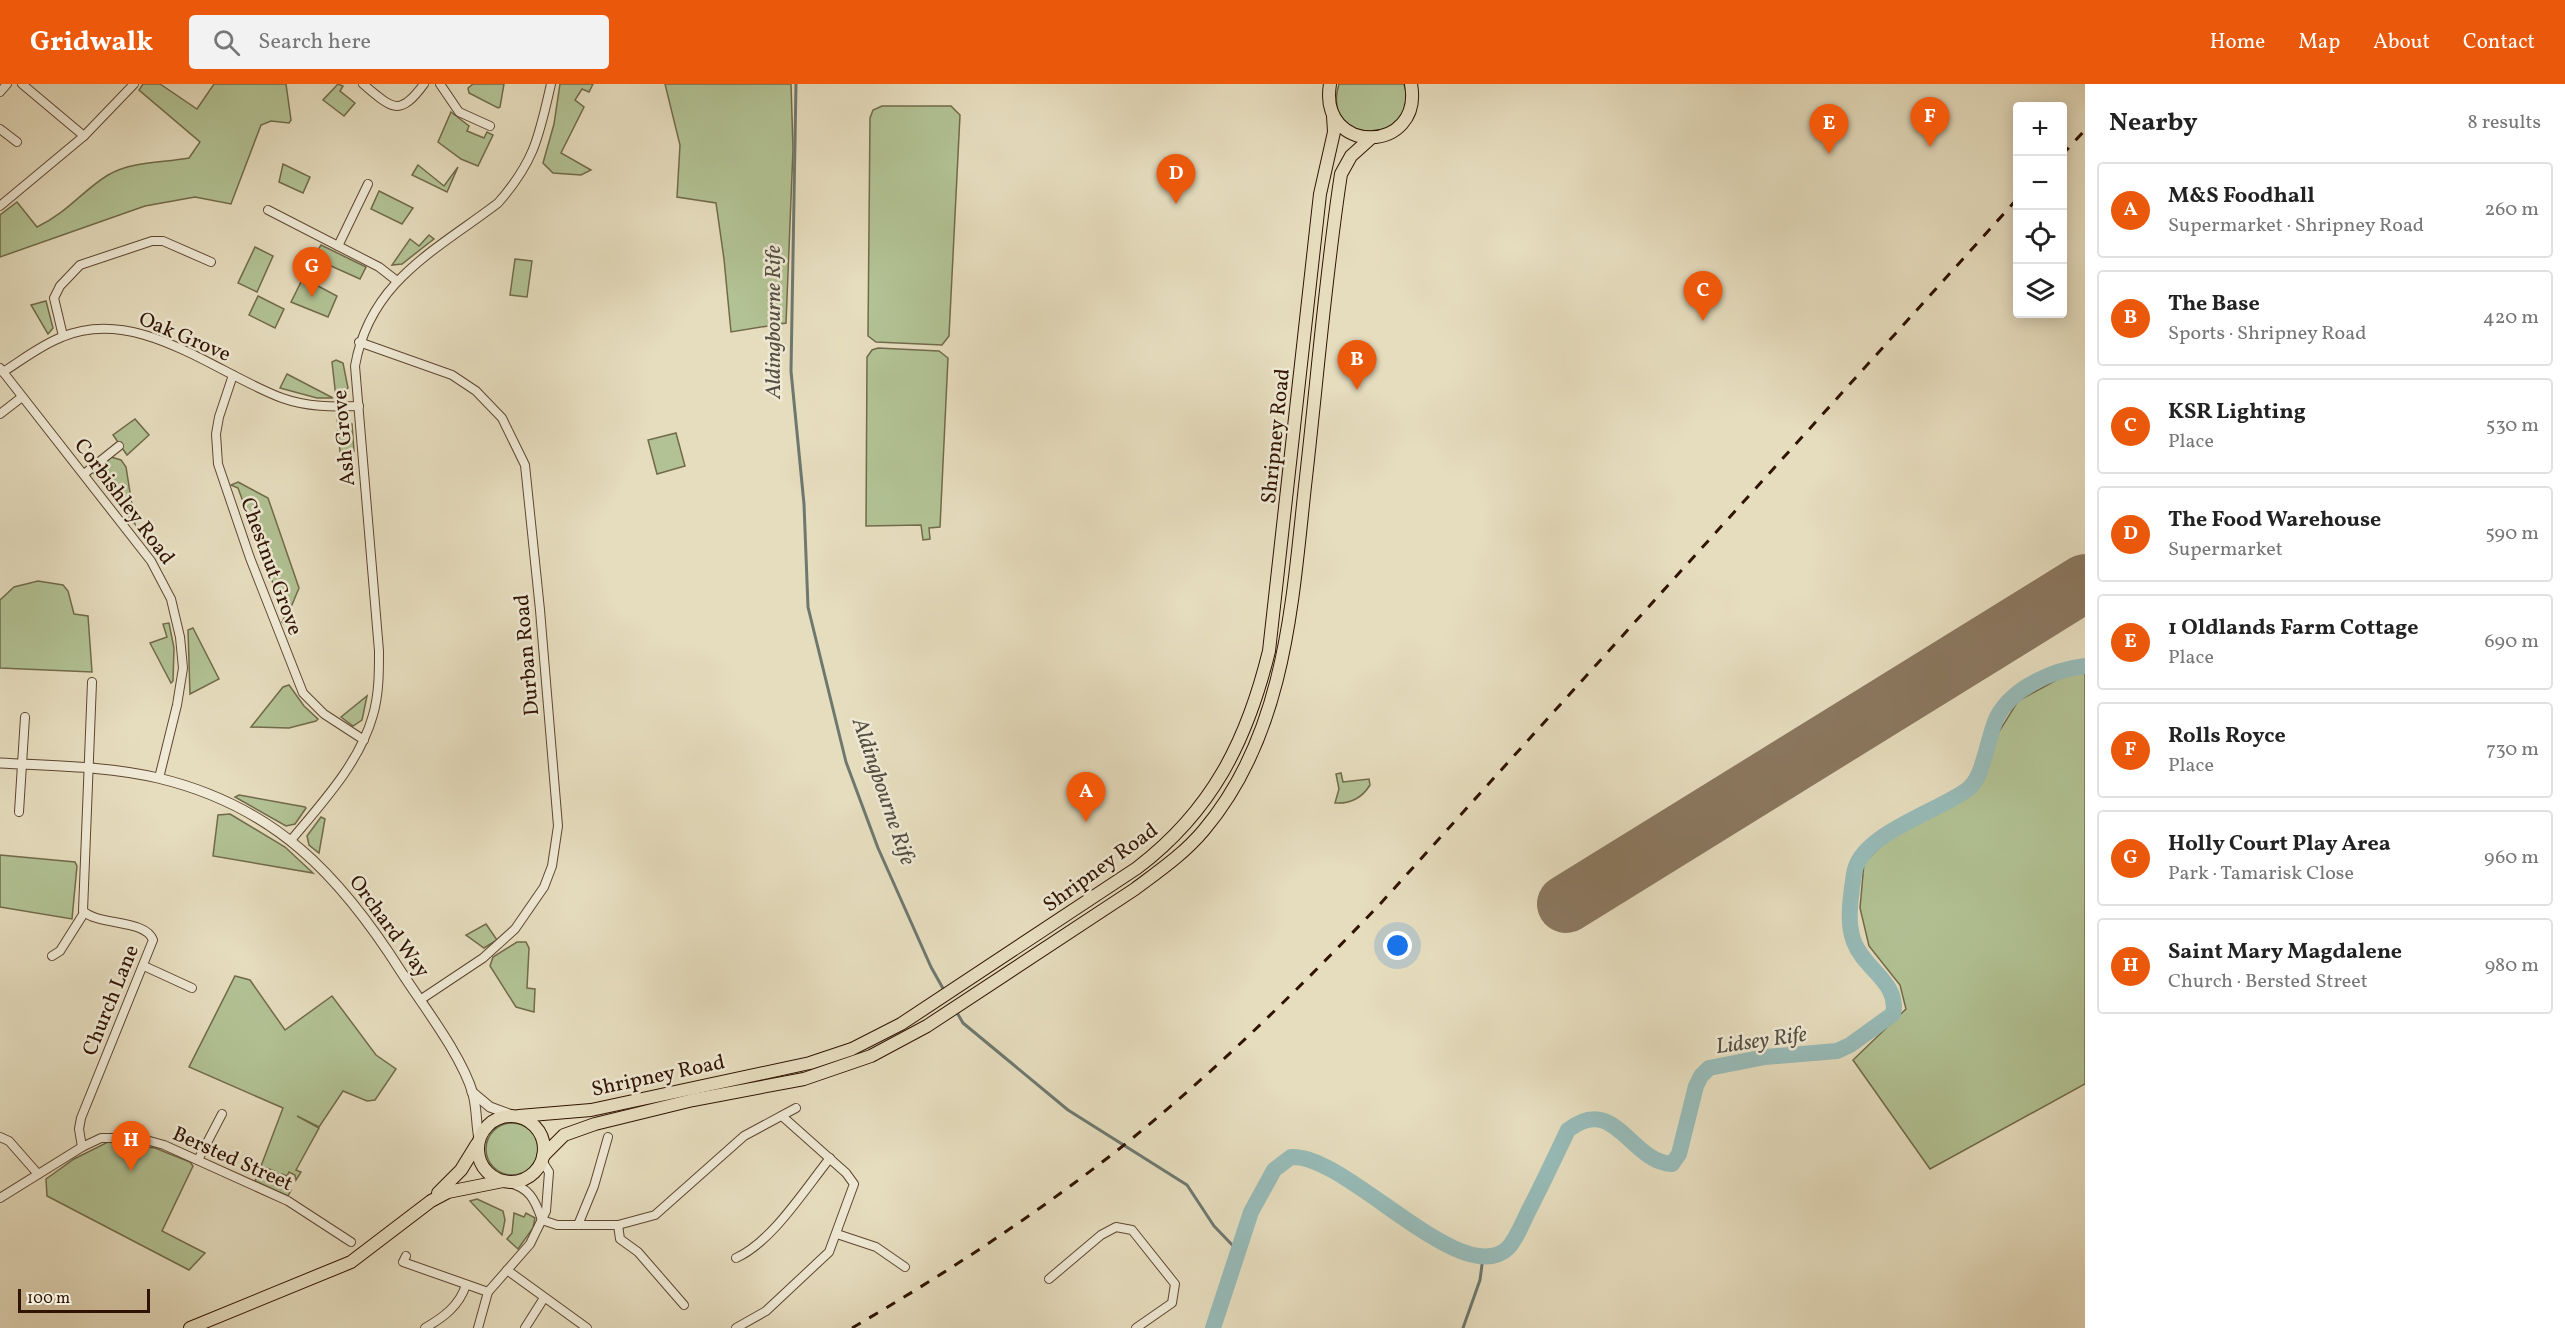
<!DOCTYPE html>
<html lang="en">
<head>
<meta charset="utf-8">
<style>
	:root { --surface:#fff; --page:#f2f2f2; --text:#222; --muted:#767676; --line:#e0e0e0; --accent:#ea580c }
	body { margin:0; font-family:Vollkorn,serif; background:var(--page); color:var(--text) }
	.controls { position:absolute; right:18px; top:18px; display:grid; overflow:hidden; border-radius:6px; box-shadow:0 3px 15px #0003 }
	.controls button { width:54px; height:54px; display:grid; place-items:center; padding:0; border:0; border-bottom:2px solid var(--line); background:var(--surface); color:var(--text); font:30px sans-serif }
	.scale { position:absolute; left:18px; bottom:15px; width:132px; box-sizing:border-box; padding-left:6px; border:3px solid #301301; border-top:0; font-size:16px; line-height:21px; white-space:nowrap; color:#301301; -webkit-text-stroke:4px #efe9d5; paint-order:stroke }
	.you { position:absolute; left:1398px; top:862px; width:21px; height:21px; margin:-15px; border:4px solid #fff; border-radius:50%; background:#1a73e8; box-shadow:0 0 0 9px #1a73e833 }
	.badge { display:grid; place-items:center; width:39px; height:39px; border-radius:50%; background:var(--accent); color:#fff; font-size:20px; font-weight:700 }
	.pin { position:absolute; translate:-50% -50px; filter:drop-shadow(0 2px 3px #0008) }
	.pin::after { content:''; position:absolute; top:32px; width:21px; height:18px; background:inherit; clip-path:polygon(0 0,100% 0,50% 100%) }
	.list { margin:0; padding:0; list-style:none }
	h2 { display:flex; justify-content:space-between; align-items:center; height:78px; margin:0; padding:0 24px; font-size:26px }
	h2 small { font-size:20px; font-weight:400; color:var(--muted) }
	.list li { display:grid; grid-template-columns:39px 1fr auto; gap:18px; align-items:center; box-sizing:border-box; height:96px; margin:0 12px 12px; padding:0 12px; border:2px solid var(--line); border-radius:6px }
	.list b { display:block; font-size:22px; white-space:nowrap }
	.list p { margin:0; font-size:20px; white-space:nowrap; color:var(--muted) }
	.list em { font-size:20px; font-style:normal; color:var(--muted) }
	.icon { flex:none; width:33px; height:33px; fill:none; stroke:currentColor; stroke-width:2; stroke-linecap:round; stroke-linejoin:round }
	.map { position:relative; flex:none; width:2085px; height:1244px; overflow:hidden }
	header { display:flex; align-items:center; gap:36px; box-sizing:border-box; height:84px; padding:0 30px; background:var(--accent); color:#fff }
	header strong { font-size:28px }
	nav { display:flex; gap:33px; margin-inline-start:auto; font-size:21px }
	.search { width:420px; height:54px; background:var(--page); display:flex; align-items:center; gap:15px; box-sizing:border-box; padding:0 21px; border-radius:6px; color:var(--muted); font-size:22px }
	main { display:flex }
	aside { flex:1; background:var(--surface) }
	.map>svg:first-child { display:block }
	.green { fill:#b2c294; stroke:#716a4a; stroke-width:1.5 }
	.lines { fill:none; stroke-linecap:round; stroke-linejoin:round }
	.stream { stroke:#6e786f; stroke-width:3 }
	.river { stroke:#97bbb8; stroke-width:16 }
	.runway { stroke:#8b7860; stroke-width:58 }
	.minor-casing { stroke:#5e4630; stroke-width:10 }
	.tertiary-casing { stroke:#5e4630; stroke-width:11 }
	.primary-casing { stroke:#301301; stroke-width:14 }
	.trunk-casing { stroke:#301301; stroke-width:14 }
	.minor { stroke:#efe9d5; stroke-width:8 }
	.tertiary { stroke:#efe9d5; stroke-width:9 }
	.primary { stroke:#e6ddbe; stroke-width:12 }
	.trunk { stroke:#e6ddbe; stroke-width:12 }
	.rail { stroke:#301301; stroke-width:3; stroke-dasharray:10 10; stroke-linecap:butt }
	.labels { text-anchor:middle; stroke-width:5; stroke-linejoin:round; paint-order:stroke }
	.street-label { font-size:21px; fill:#301301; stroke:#efe9d5 }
	.water-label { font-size:22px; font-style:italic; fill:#544e41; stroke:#efe9d5 }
</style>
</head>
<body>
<header>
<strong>Gridwalk</strong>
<div class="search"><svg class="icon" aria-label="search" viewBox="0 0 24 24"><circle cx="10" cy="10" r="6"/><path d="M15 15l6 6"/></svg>Search here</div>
<nav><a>Home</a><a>Map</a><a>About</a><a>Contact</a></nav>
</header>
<main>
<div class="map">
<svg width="2085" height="1244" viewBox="0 0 2085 1244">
	<rect width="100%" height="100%" fill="#e6ddbe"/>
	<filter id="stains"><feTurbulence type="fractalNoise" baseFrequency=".00333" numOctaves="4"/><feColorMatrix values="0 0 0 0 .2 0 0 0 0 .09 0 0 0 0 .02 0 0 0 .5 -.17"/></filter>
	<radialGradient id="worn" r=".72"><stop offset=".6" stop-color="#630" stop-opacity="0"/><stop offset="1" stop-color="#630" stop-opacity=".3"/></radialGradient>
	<g class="green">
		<path d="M143,0H160L197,25L214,0H286L291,36L289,39L271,37L261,41L231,120L195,113L145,122L0,173V131L17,118L37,143C68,128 82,107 108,91C132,77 162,79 189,74L200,58L139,6Z"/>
		<path d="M338,0L343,2L340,7L355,19L344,32L323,16Z"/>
		<path d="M473,0H504L500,23L498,24L469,9L468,4Z"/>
		<path d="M560,0H593L589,8L582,5L575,16L584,23L561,69L591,86L581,91L553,89L543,79L554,40Z"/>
		<path d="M665,0H791L793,65L786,239L731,248L724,175L716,119L677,113L680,61Z"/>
		<path d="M1339,0H1404C1423,63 1319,63 1339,0Z"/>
		<path d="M882,22H951L960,31L949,252L942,261L876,258L868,252L870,34L873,26Z"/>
		<path d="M451,28L469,42L467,47L484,54L487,48L493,51L478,82L461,75L438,58Z"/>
		<path d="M283,80L310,93L303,109L279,98Z"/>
		<path d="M418,81L444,102L458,83L447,108L412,91Z"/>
		<path d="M379,107L413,124L402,140L371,125Z"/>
		<path d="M429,151L434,155L430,158L402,180L392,181L410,155L419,162Z"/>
		<path d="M321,161L366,183L360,195L313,174Z"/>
		<path d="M255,163L273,172L257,208L238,199Z"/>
		<path d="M515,175L532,177L527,213L510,211Z"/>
		<path d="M303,194L337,212L328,233L291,218Z"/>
		<path d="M258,212L284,225L275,244L249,231Z"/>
		<path d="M46,217L53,244L48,250L31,221Z"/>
		<path d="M878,264L939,267L948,274L940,443L929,444L930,455L923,456L921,441L866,442L867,273L872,266Z"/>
		<path d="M336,276L343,279L348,304L336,314L332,278Z"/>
		<path d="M287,290L333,314H317L280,304Z"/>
		<path d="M337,332L352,340L354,367L340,368Z"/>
		<path d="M135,335L149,351L127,371L113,351Z"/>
		<path d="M676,349L685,382L657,390L648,356Z"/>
		<path d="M111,373L121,376L126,383L135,440L91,386Z"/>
		<path d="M238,398L268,414L299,504L284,540L282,538L285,532L238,404L231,401Z"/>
		<path d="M38,497L63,501L68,507L74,530L88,532L92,588L0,584V516L14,503Z"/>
		<path d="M169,539L174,564L173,597L171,599L150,559L167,553L163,540Z"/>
		<path d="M193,544L219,595L190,610L188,546Z"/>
		<path d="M2085,587V1000L1930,1085L1853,976L1906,925L1900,901L1869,862L1860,824L1864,779L1885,758L1973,708L1982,694L1995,654L2018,617L2071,588Z"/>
		<path d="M289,601L304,622L318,635L316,637L289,644L251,643L283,603Z"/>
		<path d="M367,612L362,636L353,642L341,633Z"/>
		<path d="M1341,689L1343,698L1369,695L1370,701C1362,714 1350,720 1335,719L1339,705L1336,690Z"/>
		<path d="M239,711L305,723L306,724L295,740L286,742L235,713Z"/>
		<path d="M230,730L285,763L313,789L213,772L218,731Z"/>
		<path d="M321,733L325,735L319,769L309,761L307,752Z"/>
		<path d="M0,771L75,778L77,782L72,835L0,823Z"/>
		<path d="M486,840L497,856L484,864L466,851Z"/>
		<path d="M517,858H526L529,864L527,904L535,905L534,928L516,923L490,882L493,873Z"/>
		<path d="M235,892L250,896L285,946L332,912L376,971L396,985L375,1016L367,1017L343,1007L319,1043L297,1032L319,1044L296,1086L301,1088L296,1096L295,1091L289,1088L287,1092L282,1090L278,1099L291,1106L288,1112L255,1097L258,1090L270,1096L274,1087L261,1082L283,1024L189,983Z"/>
		<circle cx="512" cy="1065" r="26"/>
		<path d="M108,1058L155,1064L190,1078L193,1082L162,1147L205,1169L189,1186L47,1112L46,1095L74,1075Z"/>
		<path d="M477,1115L503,1127L505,1136L502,1151L470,1117Z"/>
		<path d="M514,1129L524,1133L526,1129L535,1134L533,1144L518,1165L507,1155L512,1149Z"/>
	</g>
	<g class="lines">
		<g class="stream">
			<path d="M796,0L791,287L804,420L808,523L846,678L878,764L931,883L945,908"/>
			<path d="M956,927L963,939L1068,1026L1187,1101L1214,1142L1238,1167"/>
			<path d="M1463,1244L1480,1196L1483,1173"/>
		</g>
		<path class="river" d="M1213,1244L1251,1128L1274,1086L1291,1073C1346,1069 1462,1208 1508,1164C1517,1154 1522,1140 1528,1128C1542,1101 1555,1073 1568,1046C1615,1009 1630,1078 1672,1080L1679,1070L1696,1002L1701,992L1709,984L1765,973L1837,967L1850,961L1893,930C1900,899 1864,885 1854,858C1846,838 1851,811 1854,790C1859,750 1940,727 1968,705C1979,696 1982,681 1986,668C1989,657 1992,644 1997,633C2013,603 2053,586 2085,582"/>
		<path class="runway" d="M1566,820L2085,499"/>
		<g class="minor-casing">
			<g id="minor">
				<path d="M22,0L84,52"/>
				<path d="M363,0C392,24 399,34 424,0"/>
				<path d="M440,0L459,28L490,42"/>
				<path d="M0,8L7,0"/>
				<path d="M0,45L17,58"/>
				<path d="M0,122L84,52L134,0"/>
				<path d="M268,126L379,183L397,197"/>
				<path d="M338,162L368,100"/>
				<path d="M63,252L54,214L60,202L80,181L152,157H163L211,178"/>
				<path d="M359,258L452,291L476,307L502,334L525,381L540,526L558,742L552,782L544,803L515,845L483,874L420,916"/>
				<path d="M0,284L151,477L171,515L180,553L183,584L177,621L159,694"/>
				<path d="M3,288C22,276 41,261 62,253C137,221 215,289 282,314C307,323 333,323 359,322"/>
				<path d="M233,291L219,333L216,350L218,380L250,474L303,609L324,630L364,656"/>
				<path d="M0,330L22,313"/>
				<path d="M84,390L119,362"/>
				<path d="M19,728L25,633"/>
				<path d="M292,755C322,719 360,678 373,631C379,610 379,589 379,567L355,282C370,197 435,167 498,119C535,77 539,52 551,0"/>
				<path d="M52,872L60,867L84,829"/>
				<path d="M144,882L192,904"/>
				<path d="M0,1053L9,1057L38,1090"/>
				<path d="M82,1063L79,1045L81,1034L153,856C145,835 99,842 83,827L92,598"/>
				<path d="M198,1076L222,1030"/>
				<path d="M506,1098C529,1103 535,1115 542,1136"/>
				<path d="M0,1114L82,1063L101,1054H139L164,1061L288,1117L351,1158"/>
				<path d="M542,1136L557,1141H618L655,1131L744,1052L796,1024"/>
				<path d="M578,1141L594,1102L608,1053"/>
				<path d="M618,1141L620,1155L638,1168L684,1221"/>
				<path d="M837,1150L876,1163L905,1183"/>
				<path d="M406,1172L403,1178L488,1208"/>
				<path d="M736,1174C772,1158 805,1105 830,1074"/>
				<path d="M507,1186L587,1244"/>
				<path d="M1049,1195L1101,1151L1116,1143L1132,1146L1175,1200L1172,1219L1136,1244"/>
				<path d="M425,1244C444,1233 459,1222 466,1201"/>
				<path d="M478,1244L488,1208L530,1160L546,1127L549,1088L542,1077"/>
				<path d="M525,1244L544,1214"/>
				<path d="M736,1244L766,1227L829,1168L854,1100L846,1089L782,1032"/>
			</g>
		</g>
		<g class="tertiary-casing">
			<g id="tertiary">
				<path d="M0,679C52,682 107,682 158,694C275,722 340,791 402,889C424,923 462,972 473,1010C477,1025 476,1040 479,1055"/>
				<path d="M472,1008L490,1023L512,1031"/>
			</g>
		</g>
		<g class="primary-casing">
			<g id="primary">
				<circle cx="511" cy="1065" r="33"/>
				<path d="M519,1032L591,1026L810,979L852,965L901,940L1137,784C1212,727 1247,657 1269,567L1320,110L1334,48L1333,32"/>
				<path d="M543,1072L564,1051L595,1040L693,1016L804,995L871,972L927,942L1135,805C1159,787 1184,770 1204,746C1285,650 1292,521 1305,402C1317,299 1325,194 1341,90L1351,72L1371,54"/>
				<path d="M438,1109L461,1086L477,1060"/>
				<path d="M190,1244L351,1178L431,1117L448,1108L503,1097"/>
			</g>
		</g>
		<g class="trunk-casing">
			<path id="trunk" d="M1330,0C1318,72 1424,70 1411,0"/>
		</g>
		<use href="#minor" class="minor"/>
		<use href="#tertiary" class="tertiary"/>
		<use href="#primary" class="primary"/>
		<use href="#trunk" class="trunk"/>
		<g class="rail">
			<path d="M2062,71L2085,46"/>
			<path d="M852,1244C945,1190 1035,1131 1119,1065C1213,990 1298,906 1381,819L2018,114"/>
		</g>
	</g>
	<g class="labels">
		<g class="street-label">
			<text transform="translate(185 252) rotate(23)" y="7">Oak Grove</text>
			<text transform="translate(1275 352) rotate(-84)" y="7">Shripney Road</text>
			<text transform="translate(343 354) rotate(-95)" y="7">Ash Grove</text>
			<text transform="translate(125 417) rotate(53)" y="7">Corbishley Road</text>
			<text transform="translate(272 482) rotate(70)" y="7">Chestnut Grove</text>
			<text transform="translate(526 571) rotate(-95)" y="7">Durban Road</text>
			<text transform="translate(1100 783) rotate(-36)" y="7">Shripney Road</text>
			<text transform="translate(390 842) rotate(54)" y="7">Orchard Way</text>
			<text transform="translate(110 916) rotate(-68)" y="7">Church Lane</text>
			<text transform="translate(658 991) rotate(-12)" y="7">Shripney Road</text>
			<text transform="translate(233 1074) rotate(24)" y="7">Bersted Street</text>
		</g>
		<g class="water-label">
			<text transform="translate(772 238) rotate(-90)" y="8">Aldingbourne Rife</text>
			<text transform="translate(885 707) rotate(71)" y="8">Aldingbourne Rife</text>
			<text transform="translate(1761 955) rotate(-8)" y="8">Lidsey Rife</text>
		</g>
	</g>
	<rect width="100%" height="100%" filter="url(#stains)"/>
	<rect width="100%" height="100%" fill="url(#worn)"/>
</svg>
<div class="controls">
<button>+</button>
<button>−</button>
<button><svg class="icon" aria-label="locate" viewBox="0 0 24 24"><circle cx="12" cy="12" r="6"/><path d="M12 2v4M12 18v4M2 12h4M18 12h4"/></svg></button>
<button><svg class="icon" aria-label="layers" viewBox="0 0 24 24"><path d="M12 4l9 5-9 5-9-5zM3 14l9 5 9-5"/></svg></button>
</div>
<div class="scale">100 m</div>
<div class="you"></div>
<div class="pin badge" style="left:1086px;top:738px">A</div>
<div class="pin badge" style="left:1357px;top:306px">B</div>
<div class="pin badge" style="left:1703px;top:237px">C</div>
<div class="pin badge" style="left:1176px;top:120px">D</div>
<div class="pin badge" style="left:1829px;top:70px">E</div>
<div class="pin badge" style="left:1930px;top:63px">F</div>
<div class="pin badge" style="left:312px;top:213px">G</div>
<div class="pin badge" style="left:131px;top:1087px">H</div>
</div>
<aside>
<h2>Nearby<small>8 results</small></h2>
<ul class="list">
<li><span class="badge">A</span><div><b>M&amp;S Foodhall</b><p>Supermarket · Shripney Road</p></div><em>260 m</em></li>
<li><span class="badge">B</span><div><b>The Base</b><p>Sports · Shripney Road</p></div><em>420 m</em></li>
<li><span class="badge">C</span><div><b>KSR Lighting</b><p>Place</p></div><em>530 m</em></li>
<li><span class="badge">D</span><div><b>The Food Warehouse</b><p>Supermarket</p></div><em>590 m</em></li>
<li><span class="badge">E</span><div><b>1 Oldlands Farm Cottage</b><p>Place</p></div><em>690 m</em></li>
<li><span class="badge">F</span><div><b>Rolls Royce</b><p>Place</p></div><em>730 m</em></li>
<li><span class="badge">G</span><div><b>Holly Court Play Area</b><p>Park · Tamarisk Close</p></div><em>960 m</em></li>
<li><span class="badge">H</span><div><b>Saint Mary Magdalene</b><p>Church · Bersted Street</p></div><em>980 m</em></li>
</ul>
</aside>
</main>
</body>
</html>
